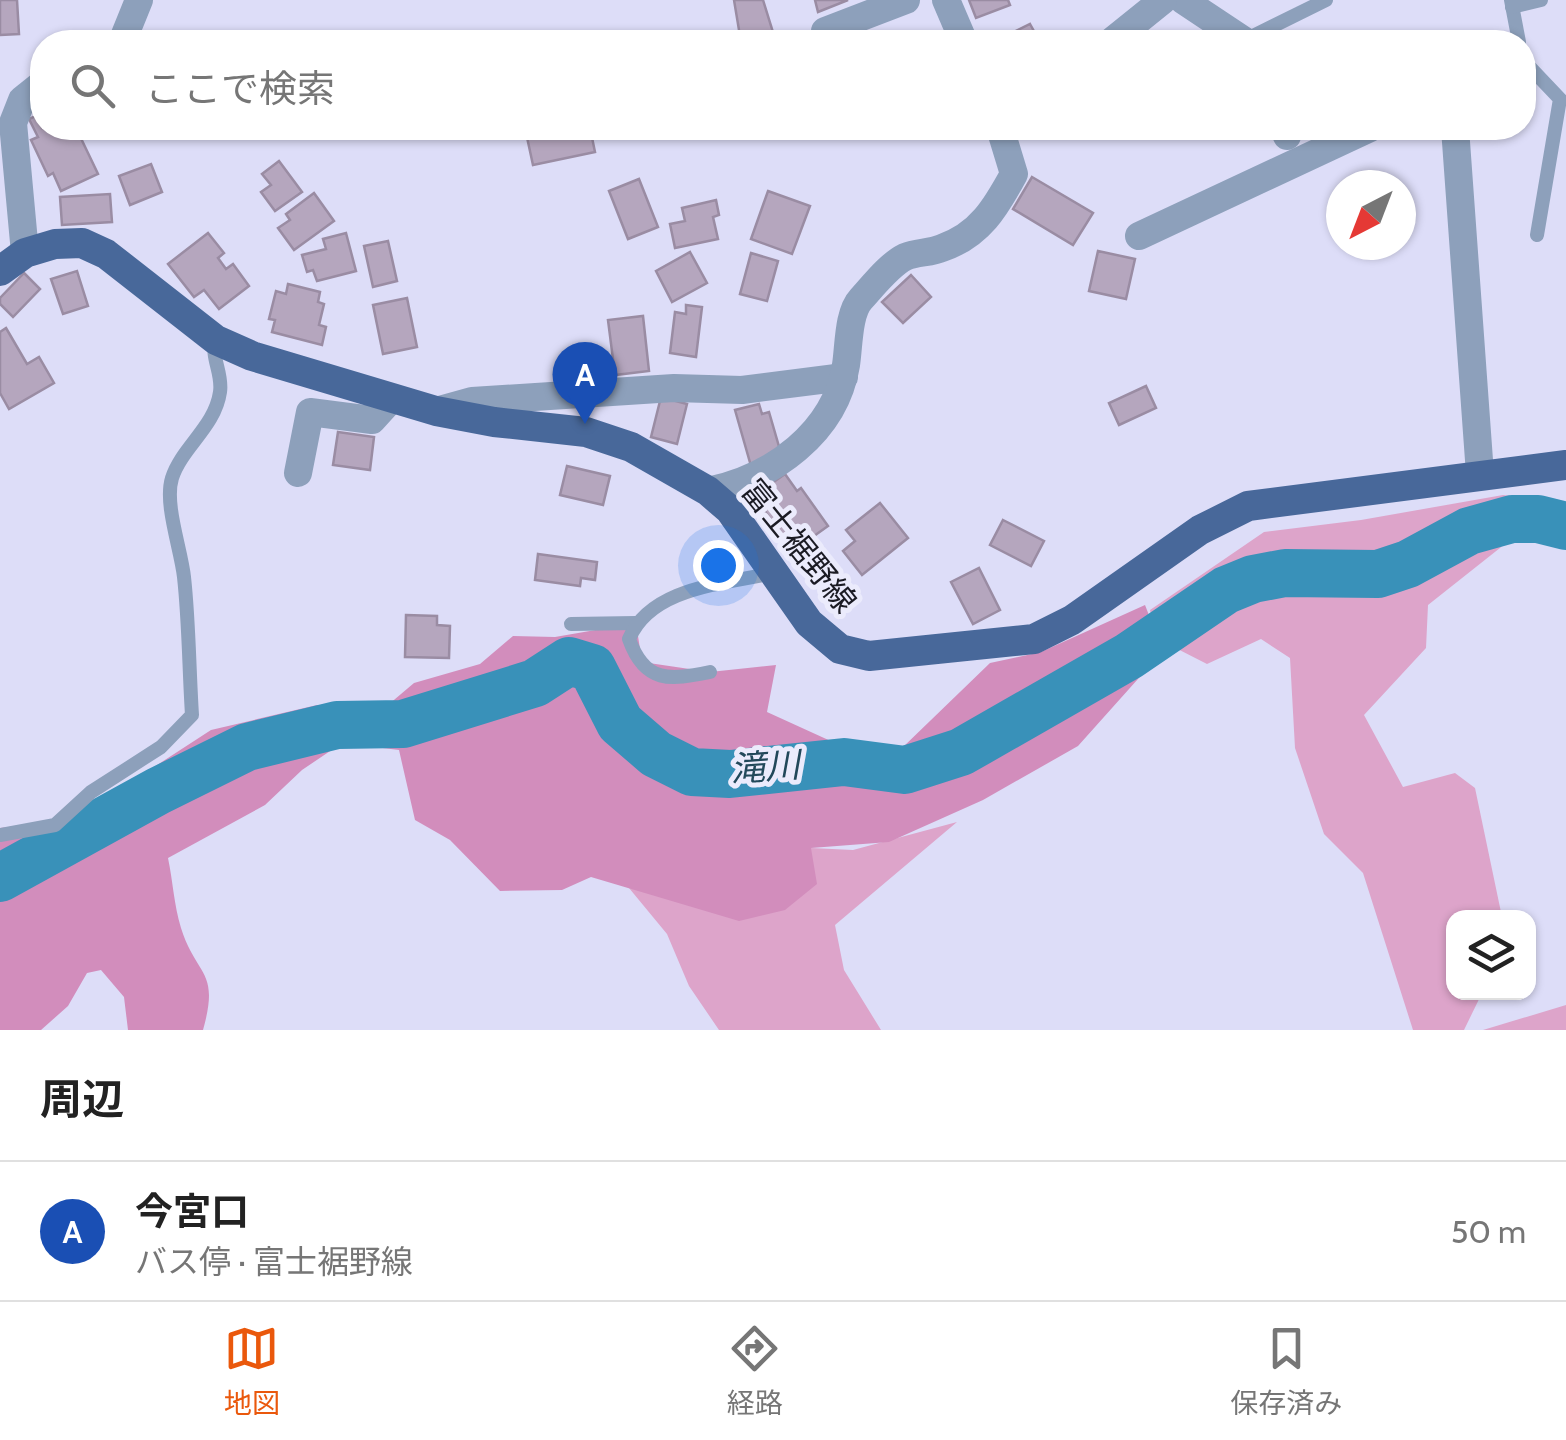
<!DOCTYPE html>
<html lang="ja">
<head>
<meta charset="utf-8">
<style>
	:root { --surface:#fff; --page:#f2f2f2; --text:#222; --muted:#767676; --line:#e0e0e0; --accent:#ea580c }
	body { margin:0; font-family:Cabin,"Noto Sans JP",sans-serif; background:var(--page); color:var(--text) }
	.controls { position:absolute; right:30px; bottom:30px; display:grid; overflow:hidden; border-radius:20px; box-shadow:0 2px 8px #0004 }
	.controls button { width:90px; height:90px; display:grid; place-items:center; padding:0; border:0; border-bottom:2px solid var(--line); background:var(--surface); color:var(--text); font:50px sans-serif }
	.compass { position:absolute; left:1326px; top:170px; width:90px; height:90px; border-radius:50%; background:var(--surface); box-shadow:0 2px 8px #0004; rotate:222deg }
	.you { position:absolute; left:718px; top:565px; width:35px; height:35px; margin:-25px; border:8px solid #fff; border-radius:50%; background:#1a73e8; box-shadow:0 0 0 15px #1a73e833 }
	.badge { display:grid; place-items:center; width:65px; height:65px; border-radius:50%; background:var(--accent); color:#fff; font-size:32px; font-weight:700 }
	.pin { position:absolute; translate:-50% -82px; filter:drop-shadow(0 2px 5px #0008) }
	.pin::after { content:''; position:absolute; top:52px; width:35px; height:30px; background:inherit; clip-path:polygon(0 0,100% 0,50% 100%) }
	.list { margin:0; padding:0; list-style:none }
	h2 { display:flex; justify-content:space-between; align-items:center; height:130px; margin:0; padding:0 40px; font-size:42px }
	h2 small { font-size:32px; font-weight:400; color:var(--muted) }
	.list li { display:grid; grid-template-columns:65px 1fr auto; gap:30px; align-items:center; box-sizing:border-box; height:140px; padding:0 40px; border-top:2px solid var(--line) }
	.list b { display:block; font-size:38px; white-space:nowrap }
	.list p { margin:0; font-size:32px; white-space:nowrap; color:var(--muted) }
	.list em { font-size:32px; font-style:normal; color:var(--muted) }
	.icon { flex:none; width:55px; height:55px; fill:none; stroke:currentColor; stroke-width:2; stroke-linecap:round; stroke-linejoin:round }
	.map { position:relative; flex:none; width:1566px; height:1030px; overflow:hidden }
	.search { position:absolute; background:var(--surface); box-shadow:0 2px 8px #0004; left:30px; right:30px; top:30px; height:110px; display:flex; align-items:center; gap:25px; box-sizing:border-box; padding:0 35px; border-radius:40px; color:var(--muted); font-size:38px }
	.sheet { height:270px; background:var(--surface) }
	nav { display:flex; justify-content:space-around; align-items:center; box-sizing:border-box; height:140px; border-top:2px solid var(--line); background:var(--surface); font-size:28px; color:var(--muted) }
	nav a { display:grid; justify-items:center; gap:5px }
	nav .on { color:var(--accent) }
	.map>svg:first-child { display:block }
	.green { fill:#dda4ca }
	.forest { fill:#d28dbc }
	.lines { fill:none; stroke-linecap:round; stroke-linejoin:round }
	.river { stroke:#3991b9; stroke-width:48 }
	.building { fill:#b5a6be; stroke:#9a8ca3; stroke-width:2.5 }
	.lane { stroke:#8da0bb; stroke-width:14 }
	.street { stroke:#8da0bb; stroke-width:28 }
	.primary { stroke:#48689a; stroke-width:30 }
	.labels { text-anchor:middle; stroke-width:10; stroke-linejoin:round; paint-order:stroke }
	.street-label { font-size:32px; fill:#1b1b24; stroke:#ebebfc }
	.water-label { font-size:35px; font-style:italic; fill:#22485a; stroke:#ebebfc }
</style>
</head>
<body>
<div class="map">
<svg width="1566" height="1030" viewBox="0 0 1566 1030">
	<rect width="100%" height="100%" fill="#ddddf8"/>
	<g class="green">
		<path d="M1503,495L1566,502V550L1547,537L1505,544L1428,605L1426,648L1364,715L1403,787L1455,773L1475,788L1502,917L1454,918V992L1482,993L1464,1030H1413L1363,873L1324,834L1295,748L1290,658L1261,639L1207,664L1156,638L1150,610L1264,532L1361,520Z"/>
		<path d="M957,822L835,925L844,970L881,1030H719L689,986L667,934L629,888L666,891L811,848L853,850Z"/>
		<path d="M1566,1005V1030H1483Z"/>
	</g>
	<path class="forest" d="M1145,605L1163,651L1078,746L983,800L889,842L811,848L817,884L785,910L739,921L591,877L562,890L500,891L450,840L415,820L399,750L342,743L302,770L265,805L168,858C173,882 174,905 181,928C197,978 220,969 203,1030H128L124,997L101,970L87,973L68,1006L41,1030H0V828L74,819L211,730L317,705H388L414,683L480,664L513,636L555,637L636,623L642,662L710,672L776,665L767,712L846,748L901,749L990,663L1041,652Z"/>
	<g class="lines">
		<path class="river" d="M0,878L158,791L247,747L337,725L403,724L535,683L569,661L592,668L620,723L656,754L692,772L730,774L844,762L905,770L961,752L1129,656L1226,590L1253,579L1285,573L1378,574L1408,564L1469,531L1512,519H1538L1566,526"/>
	</g>
	<g class="building">
		<path d="M0,0H17L19,34L0,35Z"/>
		<path d="M734,0H763L776,42H741Z"/>
		<path d="M815,0H848L818,12Z"/>
		<path d="M969,0H1008L1010,5L976,18Z"/>
		<path d="M1030,24L1040,42H993Z"/>
		<path d="M234,35V42H181L180,38Z"/>
		<path d="M42,113V128H76L98,174L61,191L53,173L48,176L31,140L38,137L29,119Z"/>
		<path d="M487,128H516L517,130L488,136Z"/>
		<path d="M525,128H590L595,152L533,165Z"/>
		<path d="M279,161L302,192L275,211L261,192L271,185L262,174Z"/>
		<path d="M151,164L162,192L130,205L119,176Z"/>
		<path d="M1032,177L1093,213L1073,245L1013,209Z"/>
		<path d="M639,179L658,227L628,239L609,191Z"/>
		<path d="M768,191L810,206L792,254L751,239Z"/>
		<path d="M314,193L334,221L294,250L278,228L290,220L286,214Z"/>
		<path d="M110,194L112,222L62,225L60,197Z"/>
		<path d="M716,200L719,215L713,217L718,239L675,248L670,224L685,221L682,208Z"/>
		<path d="M208,233L224,253L218,258L226,269L233,264L249,286L219,309L204,290L194,297L168,264Z"/>
		<path d="M346,233L356,271L317,281L313,270L307,272L302,255L326,249L323,239Z"/>
		<path d="M388,241L397,281L373,287L364,246Z"/>
		<path d="M1098,251L1135,259L1126,299L1089,291Z"/>
		<path d="M690,252L707,283L672,302L656,271Z"/>
		<path d="M751,253L778,261L767,301L740,294Z"/>
		<path d="M77,271L88,306L63,314L51,279Z"/>
		<path d="M24,273L40,289L13,317L0,304V298Z"/>
		<path d="M911,275L931,297L903,323L882,302Z"/>
		<path d="M288,284L320,292L318,302L324,304L319,325L326,327L322,345L272,332L275,320L269,319L276,291L286,294Z"/>
		<path d="M407,298L417,347L383,354L373,305Z"/>
		<path d="M686,305L702,307L696,357L670,353L675,312L686,314Z"/>
		<path d="M643,316L649,371L615,375L608,320Z"/>
		<path d="M6,328L27,364L39,357L54,383L9,409L0,393V332Z"/>
		<path d="M1146,386L1156,408L1119,425L1109,403Z"/>
		<path d="M661,397L687,404L677,444L651,437Z"/>
		<path d="M759,404L762,414L769,412L782,457L751,466L735,410Z"/>
		<path d="M338,432L374,437L370,470L333,465Z"/>
		<path d="M567,466L610,476L603,505L560,495Z"/>
		<path d="M785,474L797,491L801,488L828,526L793,551L754,496Z"/>
		<path d="M880,503L908,538L862,575L843,551L855,541L846,530Z"/>
		<path d="M1003,520L1044,541L1031,566L990,545Z"/>
		<path d="M538,554L597,562L595,580L581,578L580,586L535,580Z"/>
		<path d="M979,568L1000,610L973,624L951,582Z"/>
		<path d="M406,615L437,616V625L450,626L449,658L405,657Z"/>
	</g>
	<g class="lines">
		<g class="lane">
			<path d="M1511,0L1519,42"/>
			<path d="M1512,7L1541,0"/>
			<path d="M1245,40L1326,0"/>
			<path d="M1524,61L1560,99L1537,235"/>
			<path d="M571,624L636,623"/>
			<path d="M710,672C670,680 645,684 629,639C651,587 724,584 773,573"/>
			<path d="M0,835L55,825L91,792L161,747L192,715C189,669 189,622 184,577C181,549 164,504 172,478C182,447 215,427 220,392C223,373 210,357 216,340"/>
		</g>
		<g class="street">
			<path d="M946,0L964,42"/>
			<path d="M1183,0L1246,42"/>
			<path d="M825,31L906,0"/>
			<path d="M122,42L139,0"/>
			<path d="M1111,42L1163,0"/>
			<path d="M1283,128L1287,136"/>
			<path d="M1455,128L1480,474"/>
			<path d="M1139,236L1370,128"/>
			<path d="M25,253L13,123L22,100L42,84"/>
			<path d="M436,411L472,401L674,388L742,390L844,377"/>
			<path d="M298,473L310,412L372,420L392,398"/>
			<path d="M708,491C772,478 835,433 846,365C849,346 848,313 861,299C873,286 889,265 905,257C916,252 931,253 942,248C980,235 996,207 1014,174L1000,128"/>
		</g>
		<path class="primary" d="M0,271L25,253L55,244L82,243L106,254L216,340L252,356L436,411L494,422L586,432L631,447L708,491L730,510L809,623L840,649L869,656L1034,639L1072,620L1200,530L1248,506L1566,465"/>
	</g>
	<g class="labels">
		<g class="street-label">
			<text transform="translate(799 546) rotate(51)" y="11">富士裾野線</text>
		</g>
		<g class="water-label">
			<text transform="translate(765 767) rotate(-4)" y="12">滝川</text>
		</g>
	</g>
</svg>
<div class="controls">
<button><svg class="icon" aria-label="layers" viewBox="0 0 24 24"><path d="M12 4l9 5-9 5-9-5zM3 14l9 5 9-5"/></svg></button>
</div>
<svg class="compass" viewBox="-18 -18 36 36"><path d="M0-13l5 13h-10z" fill="#e53935"/><path d="M0 13l5-13h-10z" fill="#767676"/></svg>
<div class="you"></div>
<div class="pin badge" style="left:585px;top:424px;background:#1a4fb4">A</div>
<div class="search"><svg class="icon" aria-label="search" viewBox="0 0 24 24"><circle cx="10" cy="10" r="6"/><path d="M15 15l6 6"/></svg>ここで検索</div>
</div>
<section class="sheet">
<h2>周辺<small></small></h2>
<ul class="list">
<li><span class="badge" style="background:#1a4fb4">A</span><div><b>今宮口</b><p>バス停 · 富士裾野線</p></div><em>50 m</em></li>
</ul>
</section>
<nav>
<a class="on"><svg class="icon" aria-label="map" viewBox="0 0 24 24"><path d="M3 6l6-2 6 2 6-2v14l-6 2-6-2-6 2zM9 4v14M15 6v14"/></svg>地図</a>
<a><svg class="icon" aria-label="directions" viewBox="0 0 24 24"><path d="M12 3l9 9-9 9-9-9zM9 14v-3h6M13 9l2 2-2 2"/></svg>経路</a>
<a><svg class="icon" aria-label="saved" viewBox="0 0 24 24"><path d="M7 4h10v16l-5-4-5 4z"/></svg>保存済み</a>
</nav>
</body>
</html>
